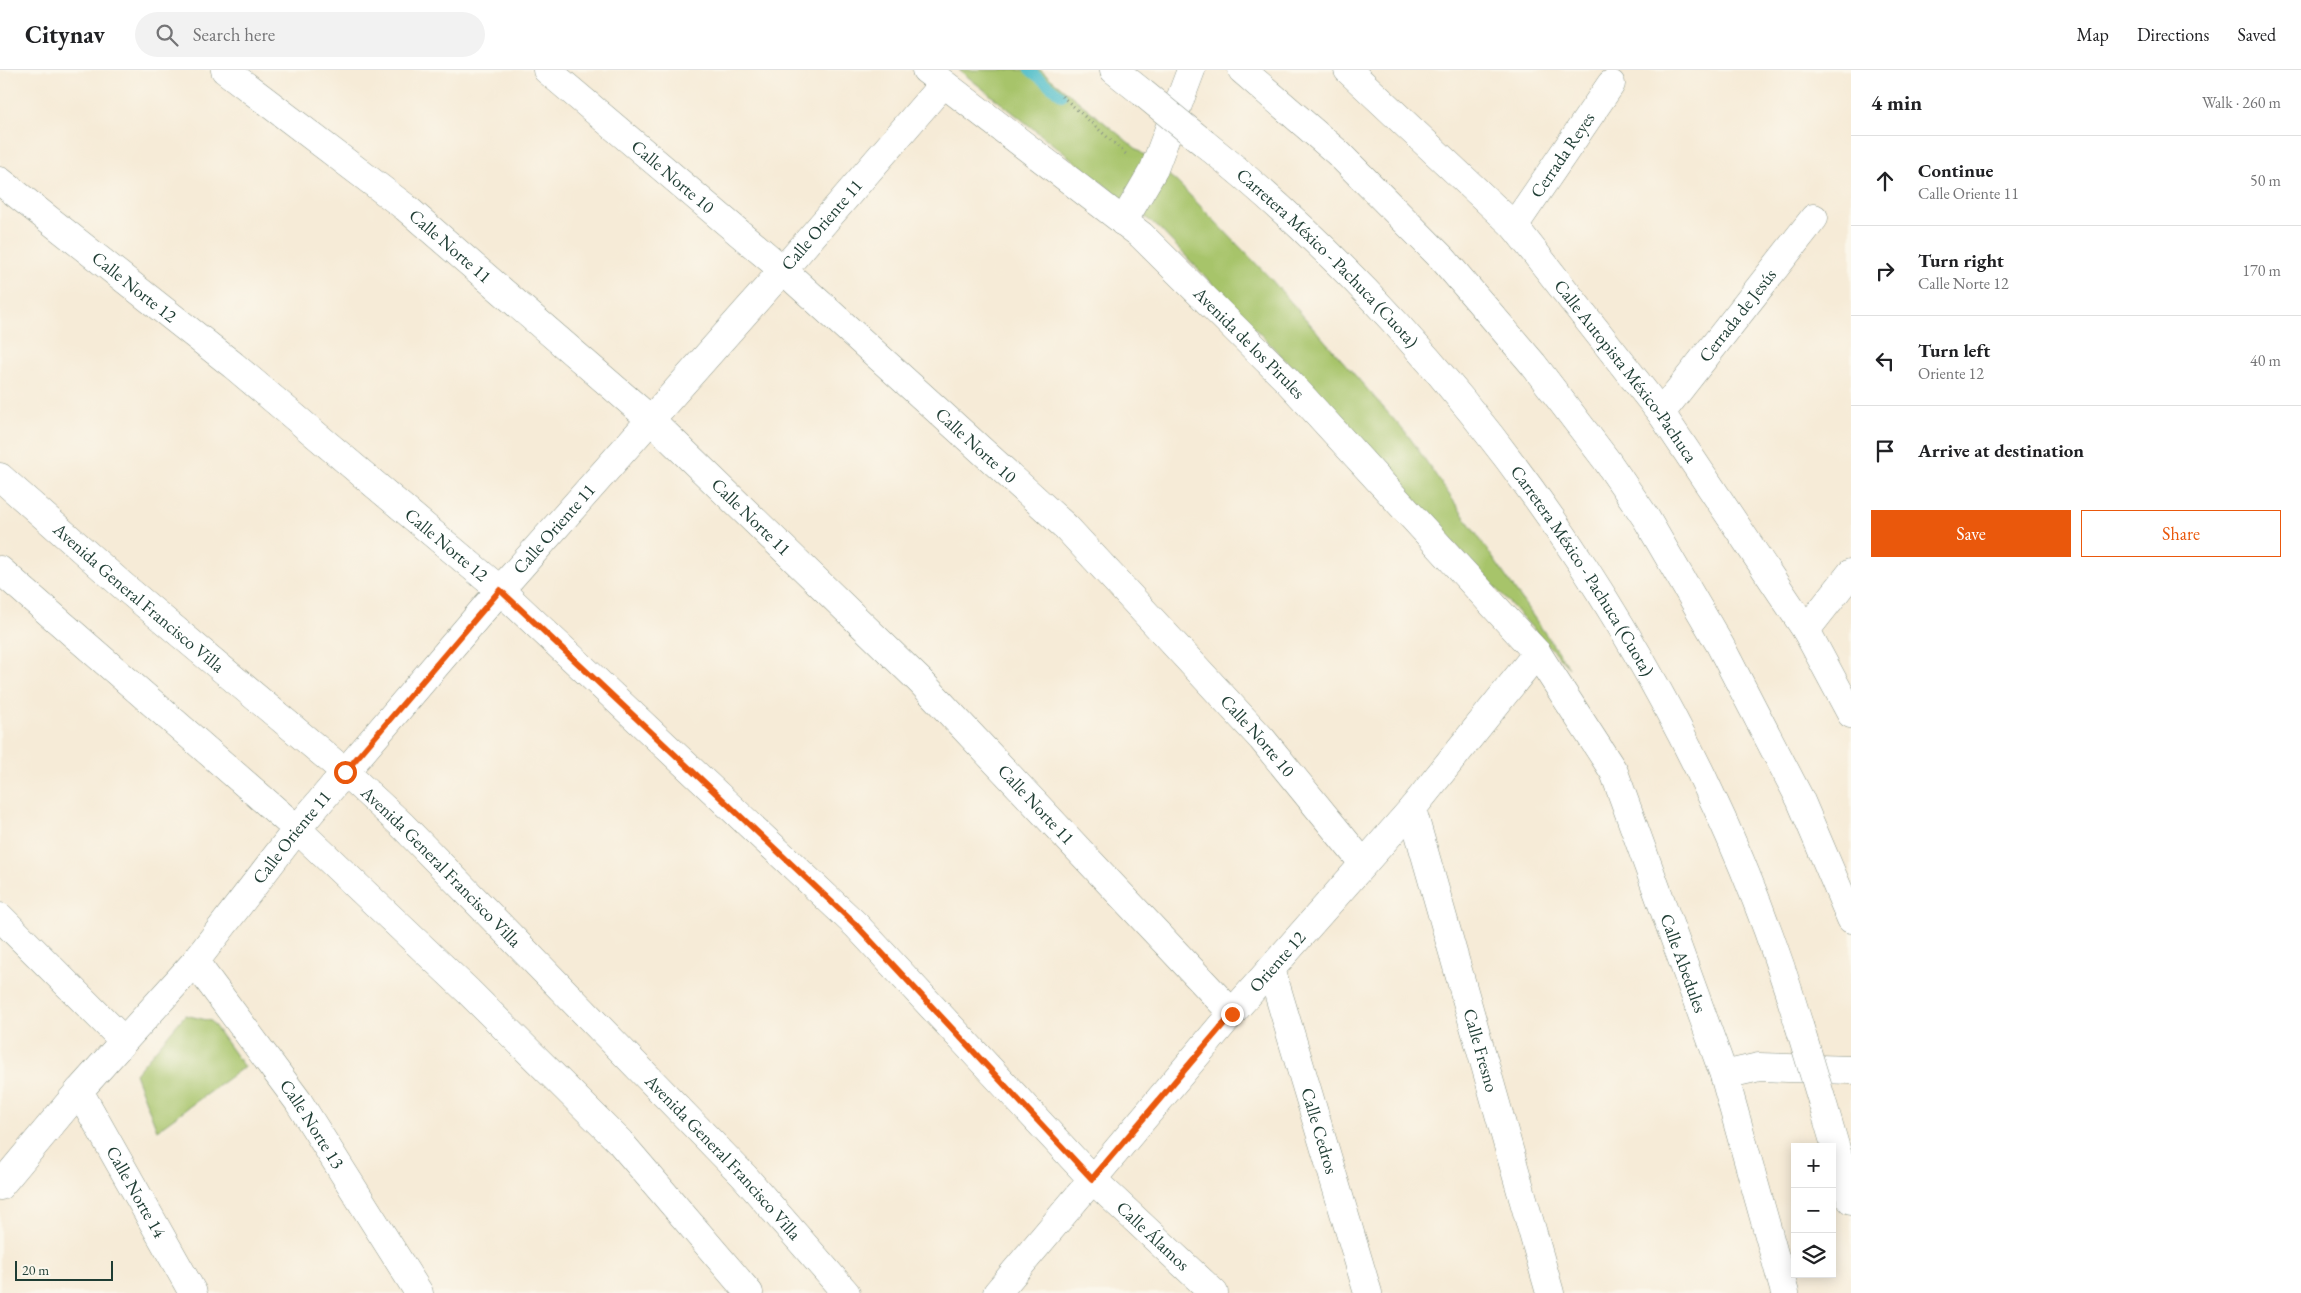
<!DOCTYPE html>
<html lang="en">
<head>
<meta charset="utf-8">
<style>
	:root { --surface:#fff; --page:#f2f2f2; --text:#202124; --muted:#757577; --line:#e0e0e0; --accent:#ea580c }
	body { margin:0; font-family:"EB Garamond",serif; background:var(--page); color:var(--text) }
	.controls { position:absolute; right:15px; bottom:15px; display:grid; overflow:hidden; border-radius:0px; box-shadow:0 2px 12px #0003 }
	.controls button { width:45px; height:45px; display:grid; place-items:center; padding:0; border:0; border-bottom:1px solid var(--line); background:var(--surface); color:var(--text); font:25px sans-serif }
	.scale { position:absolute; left:15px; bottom:12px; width:98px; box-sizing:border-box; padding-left:5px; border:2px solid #1f3d34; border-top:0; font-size:14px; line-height:18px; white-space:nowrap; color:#1f3d34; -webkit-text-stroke:4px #fbf7ec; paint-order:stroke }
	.stop { position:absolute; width:15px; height:15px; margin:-11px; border:4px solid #ea580c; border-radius:50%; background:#fff }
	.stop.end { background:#ea580c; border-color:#fff; box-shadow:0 1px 5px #0008 }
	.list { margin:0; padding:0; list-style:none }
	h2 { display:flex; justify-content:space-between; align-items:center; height:65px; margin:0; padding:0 20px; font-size:21px }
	h2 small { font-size:16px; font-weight:400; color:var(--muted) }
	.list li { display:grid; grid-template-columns:32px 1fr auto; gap:15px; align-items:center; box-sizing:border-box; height:90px; padding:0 20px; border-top:1px solid var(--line) }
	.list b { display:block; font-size:19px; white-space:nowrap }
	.list p { margin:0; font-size:16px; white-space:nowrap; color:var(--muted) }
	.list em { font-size:16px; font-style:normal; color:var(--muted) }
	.actions { display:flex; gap:10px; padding:15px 20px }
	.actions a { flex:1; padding:11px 0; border:1px solid var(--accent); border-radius:0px; text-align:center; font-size:18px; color:var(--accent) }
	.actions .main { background:var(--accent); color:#fff }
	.icon { flex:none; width:28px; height:28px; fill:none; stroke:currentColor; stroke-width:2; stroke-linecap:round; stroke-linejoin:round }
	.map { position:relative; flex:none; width:1851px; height:1223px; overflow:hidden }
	header { display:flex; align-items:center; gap:30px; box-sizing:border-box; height:70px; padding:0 25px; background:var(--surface); border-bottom:1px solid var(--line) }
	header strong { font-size:24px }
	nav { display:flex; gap:28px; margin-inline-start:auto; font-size:18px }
	.search { width:350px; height:45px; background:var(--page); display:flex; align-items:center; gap:12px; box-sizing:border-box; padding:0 18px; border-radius:28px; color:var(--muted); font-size:19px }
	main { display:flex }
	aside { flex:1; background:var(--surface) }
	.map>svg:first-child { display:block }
	.green { fill:#a7c46b; stroke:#638050 }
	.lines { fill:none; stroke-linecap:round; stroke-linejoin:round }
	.stream { stroke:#52bfca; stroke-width:10 }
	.minor-casing { stroke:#8a9486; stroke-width:29 }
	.motorway-casing { stroke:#8a9486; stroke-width:29 }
	.path { stroke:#8a9486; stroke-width:3; stroke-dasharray:1 4; stroke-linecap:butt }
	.minor { stroke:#fff; stroke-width:28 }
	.motorway { stroke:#fff; stroke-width:28 }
	.motorway-bridge-casing { stroke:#8a9486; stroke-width:29; stroke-linecap:butt }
	.motorway-bridge { stroke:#fff; stroke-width:28 }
	.route { stroke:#ea580c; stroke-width:6 }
	.labels { text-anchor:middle; stroke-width:4.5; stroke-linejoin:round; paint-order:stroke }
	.street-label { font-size:18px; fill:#1f3d34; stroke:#fbf7ec }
</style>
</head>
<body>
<header>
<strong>Citynav</strong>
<div class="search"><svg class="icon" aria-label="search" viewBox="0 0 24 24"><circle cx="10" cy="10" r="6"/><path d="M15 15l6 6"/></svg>Search here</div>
<nav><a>Map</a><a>Directions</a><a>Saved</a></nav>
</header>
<main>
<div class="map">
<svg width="1851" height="1223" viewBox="0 0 1851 1223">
	<rect width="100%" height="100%" fill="#fbf7ec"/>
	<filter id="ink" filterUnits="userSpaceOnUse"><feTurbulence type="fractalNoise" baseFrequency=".02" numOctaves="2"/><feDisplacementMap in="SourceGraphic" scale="10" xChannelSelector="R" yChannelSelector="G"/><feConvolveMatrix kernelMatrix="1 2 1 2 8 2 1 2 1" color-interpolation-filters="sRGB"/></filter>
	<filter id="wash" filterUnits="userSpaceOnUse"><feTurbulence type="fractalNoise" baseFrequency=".0096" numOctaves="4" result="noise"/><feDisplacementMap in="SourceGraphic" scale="20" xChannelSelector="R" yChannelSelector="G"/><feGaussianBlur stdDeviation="1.12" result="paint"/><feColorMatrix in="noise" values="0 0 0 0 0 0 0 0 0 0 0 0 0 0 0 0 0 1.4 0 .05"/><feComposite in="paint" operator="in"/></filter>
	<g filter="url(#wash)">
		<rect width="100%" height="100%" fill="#f6ebd7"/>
		<g class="green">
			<path d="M959,0H1040L1177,112L1269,207L1410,368L1569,598L1306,312L1159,158Z"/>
			<path d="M185,945L211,951L244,997L157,1060L135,1004Z"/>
		</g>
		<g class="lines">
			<path class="stream" d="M1029,0L1062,26"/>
		</g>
	</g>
	<g filter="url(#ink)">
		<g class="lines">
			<g class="minor-casing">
				<g id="minor">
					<path id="s1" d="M225,0L405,137L650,349L920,611L1232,943"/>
					<path id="s2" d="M547,0L783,200L1067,458L1262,669L1363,793"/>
					<path id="s3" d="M926,0L1141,165L1287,310L1537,583L1614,702L1724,1005L1785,1223"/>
					<path id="s4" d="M1348,0L1514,156L1661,343L1806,560L1851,644"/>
					<path id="s5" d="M0,111L233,295L500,520L856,855L1092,1109L1214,1223"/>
					<path d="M1123,152L1154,99L1191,0"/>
					<path id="s6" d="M1514,156L1611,14"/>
					<path id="s7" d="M1661,343L1814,148"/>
					<path id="s8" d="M0,407L122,515L345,702L402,755L744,1106L846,1223"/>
					<path d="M0,500L297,759L468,921L620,1072L749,1223"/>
					<path d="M1806,560L1851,503"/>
					<path id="s9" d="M1412,739L1550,1223"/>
					<path d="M0,847L123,970"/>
					<path id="s10" d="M195,892L298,1031L419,1223"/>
					<path id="s11" d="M1271,899L1368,1223"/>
					<path d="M1724,1005L1759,997L1851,1000"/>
					<path id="s12" d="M79,1021L193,1223"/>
					<path id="s13" d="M0,1116L79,1021L195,892L297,759L345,702L500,520L783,200L943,14"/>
					<path id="s14" d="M997,1223L1232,943L1412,739L1537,583"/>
				</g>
			</g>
			<g class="motorway-casing">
				<g id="motorway">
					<path d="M1114,0L1143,23"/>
					<path d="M1242,0L1338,83L1443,189L1533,294L1607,391L1646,448L1720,575L1800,729L1851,849"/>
					<path id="s15" d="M1204,73C1475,289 1701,623 1799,955"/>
					<path d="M1822,1031L1851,1130"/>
				</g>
			</g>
			<path class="path" d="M1062,26L1127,85"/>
			<use href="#minor" class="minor"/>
			<use href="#motorway" class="motorway"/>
			<g class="motorway-bridge-casing">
				<g id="motorway-bridge">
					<path d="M1143,23L1204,73"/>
					<path d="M1799,955L1822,1031"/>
				</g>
			</g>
			<use href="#motorway-bridge" class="motorway-bridge"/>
		</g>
	</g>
	<g class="lines" filter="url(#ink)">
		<path class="route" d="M345,702L500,520L856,855L1092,1109L1232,944"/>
	</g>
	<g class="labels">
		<g class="street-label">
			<text dy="6" stroke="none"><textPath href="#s6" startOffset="86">Cerrada Reyes</textPath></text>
			<text dy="6" stroke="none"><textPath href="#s2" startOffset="165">Calle Norte 10</textPath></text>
			<text dy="6" stroke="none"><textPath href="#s13" startOffset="1265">Calle Oriente 11</textPath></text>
			<text dy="6" stroke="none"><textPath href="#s1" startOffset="286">Calle Norte 11</textPath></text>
			<text dy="6" stroke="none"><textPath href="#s15" startOffset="169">Carretera México - Pachuca (Cuota)</textPath></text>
			<text dy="6" stroke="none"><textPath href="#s5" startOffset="171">Calle Norte 12</textPath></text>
			<text dy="6" stroke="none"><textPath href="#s7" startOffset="124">Cerrada de Jesús</textPath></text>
			<text dy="6" stroke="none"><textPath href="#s3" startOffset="424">Avenida de los Pirules</textPath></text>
			<text dy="6" stroke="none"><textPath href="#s4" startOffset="411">Calle Autopista México-Pachuca</textPath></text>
			<text dy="6" stroke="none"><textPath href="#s2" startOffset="570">Calle Norte 10</textPath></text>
			<text dy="6" stroke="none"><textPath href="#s1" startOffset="691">Calle Norte 11</textPath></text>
			<text dy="6" stroke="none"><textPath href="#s13" startOffset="860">Calle Oriente 11</textPath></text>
			<text dy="6" stroke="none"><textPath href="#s5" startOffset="576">Calle Norte 12</textPath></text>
			<text dy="6" stroke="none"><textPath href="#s15" startOffset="574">Carretera México - Pachuca (Cuota)</textPath></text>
			<text dy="6" stroke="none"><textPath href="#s8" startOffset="184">Avenida General Francisco Villa</textPath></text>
			<text dy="6" stroke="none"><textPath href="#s2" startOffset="975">Calle Norte 10</textPath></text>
			<text dy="6" stroke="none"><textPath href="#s1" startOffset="1096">Calle Norte 11</textPath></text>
			<text dy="6" stroke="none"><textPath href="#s13" startOffset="455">Calle Oriente 11</textPath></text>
			<text dy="6" stroke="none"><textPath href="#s8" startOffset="589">Avenida General Francisco Villa</textPath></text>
			<text dy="6" stroke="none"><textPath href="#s14" startOffset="434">Oriente 12</textPath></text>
			<text dy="6" stroke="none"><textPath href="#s3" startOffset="1192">Calle Abedules</textPath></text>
			<text dy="6" stroke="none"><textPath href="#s9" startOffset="251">Calle Fresno</textPath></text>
			<text dy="6" stroke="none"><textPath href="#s10" startOffset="200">Calle Norte 13</textPath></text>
			<text dy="6" stroke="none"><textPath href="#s11" startOffset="169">Calle Cedros</textPath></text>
			<text dy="6" stroke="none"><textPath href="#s8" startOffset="994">Avenida General Francisco Villa</textPath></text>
			<text dy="6" stroke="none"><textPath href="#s12" startOffset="116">Calle Norte 14</textPath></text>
			<text dy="6" stroke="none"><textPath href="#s5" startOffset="1565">Calle Álamos</textPath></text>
		</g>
	</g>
</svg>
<div class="controls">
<button>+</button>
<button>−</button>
<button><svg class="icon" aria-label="layers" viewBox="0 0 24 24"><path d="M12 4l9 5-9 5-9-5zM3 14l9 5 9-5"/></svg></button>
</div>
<div class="scale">20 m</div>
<div class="stop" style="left:345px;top:702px"></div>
<div class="stop end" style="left:1232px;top:944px"></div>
</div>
<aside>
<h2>4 min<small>Walk · 260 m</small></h2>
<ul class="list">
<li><svg class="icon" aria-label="ahead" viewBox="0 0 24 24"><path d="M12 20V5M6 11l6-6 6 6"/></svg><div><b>Continue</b><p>Calle Oriente 11</p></div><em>50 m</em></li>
<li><svg class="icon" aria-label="right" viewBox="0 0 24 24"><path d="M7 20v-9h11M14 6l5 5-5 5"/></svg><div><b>Turn right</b><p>Calle Norte 12</p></div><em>170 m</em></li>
<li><svg class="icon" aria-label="left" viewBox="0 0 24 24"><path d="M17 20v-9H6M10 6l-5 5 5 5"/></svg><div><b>Turn left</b><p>Oriente 12</p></div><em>40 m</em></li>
<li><svg class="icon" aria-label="arrive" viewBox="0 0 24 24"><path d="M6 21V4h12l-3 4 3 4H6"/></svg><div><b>Arrive at destination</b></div></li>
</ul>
<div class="actions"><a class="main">Save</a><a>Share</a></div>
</aside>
</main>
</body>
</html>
